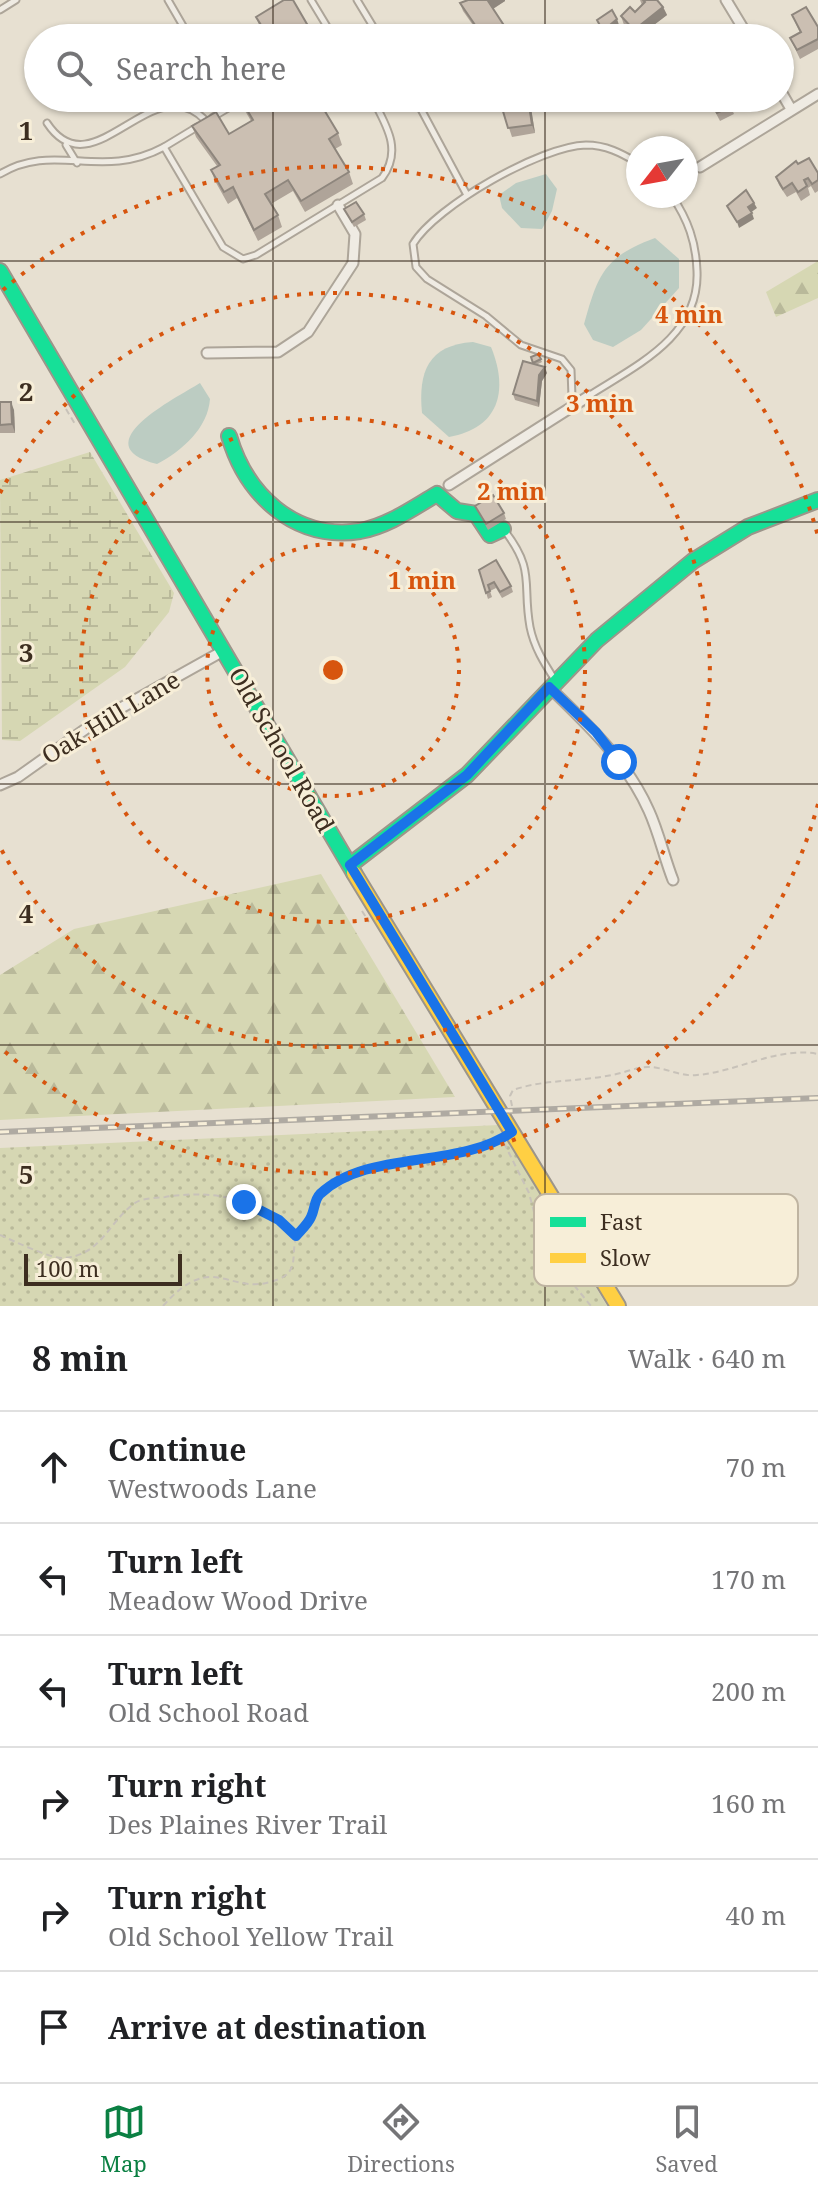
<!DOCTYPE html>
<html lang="en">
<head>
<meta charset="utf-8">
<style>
	:root { --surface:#fff; --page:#f6f6f6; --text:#202124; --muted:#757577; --line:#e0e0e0; --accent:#0b8043 }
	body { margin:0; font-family:"Noto Serif",serif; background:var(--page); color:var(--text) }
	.compass { position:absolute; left:626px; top:136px; width:72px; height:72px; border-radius:50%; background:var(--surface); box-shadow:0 2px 6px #0004; rotate:239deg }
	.scale { position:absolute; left:24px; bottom:20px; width:158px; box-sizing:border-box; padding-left:8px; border:4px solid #3d2e20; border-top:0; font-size:22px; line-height:28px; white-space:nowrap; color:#3d2e20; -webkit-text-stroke:6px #f7eed8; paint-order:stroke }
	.stop { position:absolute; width:24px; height:24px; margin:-18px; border:6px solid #1a73e8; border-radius:50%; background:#fff }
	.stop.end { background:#1a73e8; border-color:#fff; box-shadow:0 2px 8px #0008 }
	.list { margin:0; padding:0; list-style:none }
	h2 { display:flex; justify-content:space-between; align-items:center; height:104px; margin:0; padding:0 32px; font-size:34px }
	h2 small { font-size:26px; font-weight:400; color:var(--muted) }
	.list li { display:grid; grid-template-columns:52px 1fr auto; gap:24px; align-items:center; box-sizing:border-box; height:112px; padding:0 32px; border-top:2px solid var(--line) }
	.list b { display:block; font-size:30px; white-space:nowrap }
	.list p { margin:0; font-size:26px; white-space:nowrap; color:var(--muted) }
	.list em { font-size:26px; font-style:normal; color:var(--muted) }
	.icon { flex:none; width:44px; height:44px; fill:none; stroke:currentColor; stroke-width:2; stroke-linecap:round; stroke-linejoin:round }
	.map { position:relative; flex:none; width:818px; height:1306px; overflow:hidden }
	.search { position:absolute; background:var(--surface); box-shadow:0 2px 6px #0004; left:24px; right:24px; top:24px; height:88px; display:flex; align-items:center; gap:20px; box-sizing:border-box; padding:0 28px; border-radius:44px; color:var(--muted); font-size:30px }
	.sheet { height:776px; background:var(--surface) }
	nav { display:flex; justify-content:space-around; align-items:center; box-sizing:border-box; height:112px; border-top:2px solid var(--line); background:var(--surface); font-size:22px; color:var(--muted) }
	nav a { display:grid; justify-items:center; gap:4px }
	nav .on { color:var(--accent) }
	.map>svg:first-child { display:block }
	.forest { fill:url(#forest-firs) }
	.wetland { fill:url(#wetland-marsh) }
	.park { fill:url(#park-dots) }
	.water { fill:#bcccc2 }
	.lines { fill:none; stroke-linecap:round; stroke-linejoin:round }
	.lane-casing { stroke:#ada599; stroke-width:9 }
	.street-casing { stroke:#ada599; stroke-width:13 }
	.fast-casing { stroke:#9c958a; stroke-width:18 }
	.slow-casing { stroke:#9c958a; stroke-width:18 }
	.path { stroke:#c8c2b9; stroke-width:2; stroke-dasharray:6 4; stroke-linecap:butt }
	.lane { stroke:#efebe3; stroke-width:5 }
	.street { stroke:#efebe3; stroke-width:9 }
	.fast { stroke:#16e098; stroke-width:14 }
	.slow { stroke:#ffcf43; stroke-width:14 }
	.rail-casing { stroke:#afaaa2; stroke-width:6 }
	.rail { stroke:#f7eed8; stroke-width:3; stroke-dasharray:9; stroke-linecap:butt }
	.wall { fill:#afa499 }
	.shaded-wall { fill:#8e867d }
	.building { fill:#cbbfb2; stroke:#8e867d; stroke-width:2 }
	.route { stroke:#1a73e8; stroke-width:10 }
	.grid { fill:none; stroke:#3d2e20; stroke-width:2; stroke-opacity:0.55 }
	.ring { fill:none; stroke:#d7550e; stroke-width:4; stroke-dasharray:4 8 }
	.labels { text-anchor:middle; stroke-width:6; stroke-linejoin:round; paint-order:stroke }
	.street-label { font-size:24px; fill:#3d2e20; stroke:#f7eed8 }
	.key { fill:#f7eed8; stroke:#bfb4a1; stroke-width:2 }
	.key-label { font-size:22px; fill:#3d2e20 }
	.grid-label { font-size:26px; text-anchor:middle; font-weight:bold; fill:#3d2e20; stroke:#f7eed8; stroke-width:6; stroke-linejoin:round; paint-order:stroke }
	.centre { fill:#d7550e; stroke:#f7eed8; stroke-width:4 }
	.ring-label { font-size:24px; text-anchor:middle; font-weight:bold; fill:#d7550e; stroke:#f7eed8; stroke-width:6; stroke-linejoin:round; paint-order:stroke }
</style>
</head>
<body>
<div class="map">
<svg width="818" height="1306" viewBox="0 0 818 1306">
	<defs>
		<pattern id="forest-firs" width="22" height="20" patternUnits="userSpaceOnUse" patternTransform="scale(2)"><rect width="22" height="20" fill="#d6d7b3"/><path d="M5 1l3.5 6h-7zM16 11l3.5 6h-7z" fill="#b9b99a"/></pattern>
		<pattern id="wetland-marsh" width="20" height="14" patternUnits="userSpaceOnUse" patternTransform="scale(2)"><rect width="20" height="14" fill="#d6d7b3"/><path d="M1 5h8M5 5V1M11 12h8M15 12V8" fill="none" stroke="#b9b99a"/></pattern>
		<pattern id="park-dots" width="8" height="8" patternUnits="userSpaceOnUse" patternTransform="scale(2)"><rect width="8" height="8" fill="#d6d7b3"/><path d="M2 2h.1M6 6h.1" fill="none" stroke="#b9b99a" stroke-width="1.8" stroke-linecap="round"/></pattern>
	</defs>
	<rect width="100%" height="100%" fill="#e7e0d1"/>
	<g class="forest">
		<path d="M818,261V298L776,317L766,292Z"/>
		<path d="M321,874L455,1097L0,1120V975L74,929Z"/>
	</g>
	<path class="wetland" d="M90,452L174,593L169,612L125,667L20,741L2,740L0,480Z"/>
	<path class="park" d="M499,1125L607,1306H0V1148Z"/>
	<g class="water">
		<path d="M546,174L557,189L552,211L542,229L521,228L502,208L499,195L516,183Z"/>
		<path d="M655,238L679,259V288L641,330L613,347L593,340L584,324C598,274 604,257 655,238Z"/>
		<path d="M473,342L491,347C509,391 499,428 449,437L422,413C418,372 428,345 473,342Z"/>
		<path d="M200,383L210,399C208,428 182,451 157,464C82,445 176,398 200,383Z"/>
	</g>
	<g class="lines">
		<g class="lane-casing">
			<g id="lane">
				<path d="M168,0L190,38"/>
				<path d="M311,0L334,38"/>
				<path d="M357,0L380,38"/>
				<path d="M0,10L16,0"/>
				<path d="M226,98L231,106"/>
				<path d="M415,98L467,195"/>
				<path d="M213,117L245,98"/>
				<path d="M47,123C93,193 153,64 206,121"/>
				<path d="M66,145L77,163"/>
				<path d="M164,147L197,127"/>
				<path d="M0,174C54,141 101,181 164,147L223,247L243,259L256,255L382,178C403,150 386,125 372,98"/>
				<path d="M590,395C637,365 700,336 697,271C696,242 688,220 672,196"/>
				<path d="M581,400L572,397L571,370L562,359L521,345L486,316L427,279L416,267L413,244C436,206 541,146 586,145C606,145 621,153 638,163"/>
				<path d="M504,530C536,571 522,583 530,627C534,647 544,663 555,680"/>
			</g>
		</g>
		<g class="street-casing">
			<g id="street">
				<path d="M726,0L749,38"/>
				<path d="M780,90L791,109"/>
				<path d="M700,167L818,94"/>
				<path d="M207,353L278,352L308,332L353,263L355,234L338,205"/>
				<path d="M449,485L589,396"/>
				<path d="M549,687C587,724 627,761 649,811C659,833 664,857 673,880"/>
				<path d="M0,785L18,777L94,723L223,651"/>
			</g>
		</g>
		<g class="fast-casing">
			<g id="fast">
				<path d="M0,271L354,873"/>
				<path d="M229,436C246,494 294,541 360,531C388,526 413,508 437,494L457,511L476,514L490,535L503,529"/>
				<path d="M350,865L467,775L597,640L693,561L748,527L818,500"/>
			</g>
		</g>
		<g class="slow-casing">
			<path id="slow" d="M354,873L618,1306"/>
		</g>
		<g class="path">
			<path d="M66,409L75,424"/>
			<path d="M362,911L369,922"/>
			<path d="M512,1106L510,1096L513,1090C545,1079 579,1082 612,1075C624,1073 636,1067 648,1067C665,1067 680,1077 697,1075C737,1072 778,1046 818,1054"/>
			<path d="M504,1143L529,1193L538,1227L569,1279L591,1306"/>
			<path d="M0,1235C14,1241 51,1259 64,1258C102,1255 108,1222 135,1203C142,1198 156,1198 165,1197C216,1189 257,1199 295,1235"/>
			<path d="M163,1306C215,1247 229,1300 279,1279C299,1271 291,1254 296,1238C298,1230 308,1225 311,1218C319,1203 317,1195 333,1185C383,1152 455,1172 503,1138"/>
		</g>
		<use href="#lane" class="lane"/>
		<use href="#street" class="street"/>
		<use href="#fast" class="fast"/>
		<use href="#slow" class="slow"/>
		<g class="rail-casing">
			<path id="rail" d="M0,1132L818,1098"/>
		</g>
		<use href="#rail" class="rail"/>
	</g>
	<g class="wall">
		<path d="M468,0H505V1L493,9L508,36L504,38H482L463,11L460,3Z"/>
		<path d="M640,0H657L663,7L667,15L636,38L624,25L621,16L635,12L642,5Z"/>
		<path d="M792,15L818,27V49L800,59L790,38L800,33Z"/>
		<path d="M256,17L311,31L314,38H267L259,25Z"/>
		<path d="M240,98L307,104L338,133L342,145L335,149L349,172L353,184L305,212L293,191L271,204L278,215L282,227L258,241L237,198L228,204L215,181L211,170L217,166L196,137L192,126L229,134L251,121L244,109Z"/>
		<path d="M499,98L530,102L535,133L512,137Z"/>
		<path d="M708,98H727L734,114L720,121Z"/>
		<path d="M798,164L818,173V191L815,193L811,186L808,188L810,195L801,201L796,192L787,197L779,185L776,177Z"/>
		<path d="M344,209L364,214L366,220L354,227Z"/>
		<path d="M538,354L542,362L536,365L547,373L542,381L539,407L515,400L513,394L533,364L531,357Z"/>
		<path d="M0,402L14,410L15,433H0Z"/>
		<path d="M475,506L504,513L506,519L488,530Z"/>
		<path d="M479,570L511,586L513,592L502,598L496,588L490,591L492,597L488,599Z"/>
	</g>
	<g class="shaded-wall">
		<path d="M490,0H505V1L491,10L488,1Z"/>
		<path d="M663,7L667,15L637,38L634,30Z"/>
		<path d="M617,19L619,25L606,37L603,31Z"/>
		<path d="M505,27L508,36L504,38H487Z"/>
		<path d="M528,98L530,102L535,133L532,125Z"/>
		<path d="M754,203L757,208L750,213L748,207Z"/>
		<path d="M752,213L754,219L739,228L737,222Z"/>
		<path d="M545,367L547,373L542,381L539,407L537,401L539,375Z"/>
		<path d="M11,402L14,410L15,433L12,424Z"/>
	</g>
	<g class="building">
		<path d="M284,0H293L311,31L299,38H287L281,29L268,36L256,17Z"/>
		<path d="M468,0H490L488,1L505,27L487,38H484L460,3Z"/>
		<path d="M643,0H657L663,7L634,30L621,16L630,7L635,12L645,2Z"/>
		<path d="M806,7L818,27V39L797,50L790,38L801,32L792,15Z"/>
		<path d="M612,10L617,19L603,31L597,20Z"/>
		<path d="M240,98H303L307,104L317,98L338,133L329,139L349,172L301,201L288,180L265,194L278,215L254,230L233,187L224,192L211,170L220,165L192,126L216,112L229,134L253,120Z"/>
		<path d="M499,98H528L532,125L508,128Z"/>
		<path d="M709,98H727L731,106L717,113Z"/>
		<path d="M809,158L818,173V180L812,184L808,178L804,180L807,186L798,192L792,183L783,189L776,177L796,161L798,164Z"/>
		<path d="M746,190L754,203L748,207L752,213L737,222L727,206Z"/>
		<path d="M356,202L364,214L352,222L344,209Z"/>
		<path d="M538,354L541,359L533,363L531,357Z"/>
		<path d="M523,361L545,367L539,375L537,401L513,394Z"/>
		<path d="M0,402H11L12,424L0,425Z"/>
		<path d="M493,495L504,513L486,524L475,506Z"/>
		<path d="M496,560L511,586L500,592L494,582L488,585L490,591L486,593L479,570Z"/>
	</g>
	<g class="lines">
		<path class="route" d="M244,1202L279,1220L296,1236C301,1230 308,1224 311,1217C315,1209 314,1200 320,1194C368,1149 457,1170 512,1132L350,865L467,775L549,687L596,732L619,762"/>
	</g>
	<path class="grid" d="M273,0V38M545,0V38M273,98V1306M545,98V1306M0,261H818M0,522H818M0,784H818M0,1045H818"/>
	<g class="ring">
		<circle cx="333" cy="670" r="126"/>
		<circle cx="333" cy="670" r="252"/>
		<path d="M0 493A377 377 0 1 1 0 847"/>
		<path d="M818 804A503 503 0 0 1 3 1050M3 290A503 503 0 0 1 818 536"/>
	</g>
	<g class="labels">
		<g class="street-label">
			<text transform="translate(111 718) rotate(-31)" y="8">Oak Hill Lane</text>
			<text transform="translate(281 750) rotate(60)" y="8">Old School Road</text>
		</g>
	</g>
	<rect x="534" y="1194" width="264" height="92" rx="12" class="key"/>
	<rect x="550" y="1217" width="36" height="10" fill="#16e098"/>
	<rect x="550" y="1253" width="36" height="10" fill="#ffcf43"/>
	<g class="key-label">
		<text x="600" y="1230">Fast</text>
		<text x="600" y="1266">Slow</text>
	</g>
	<g class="grid-label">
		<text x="26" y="140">1</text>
		<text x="26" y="401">2</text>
		<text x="26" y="662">3</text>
		<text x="26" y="923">4</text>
		<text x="26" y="1184">5</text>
	</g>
	<circle cx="333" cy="670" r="12" class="centre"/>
	<g class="ring-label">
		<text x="689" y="323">4 min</text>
		<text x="600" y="412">3 min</text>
		<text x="511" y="500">2 min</text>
		<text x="422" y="589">1 min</text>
	</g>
</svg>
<svg class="compass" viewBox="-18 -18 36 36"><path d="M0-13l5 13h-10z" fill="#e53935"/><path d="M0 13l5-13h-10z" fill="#757577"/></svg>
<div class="scale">100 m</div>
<div class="stop" style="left:619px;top:762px"></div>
<div class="stop end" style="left:244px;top:1202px"></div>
<div class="search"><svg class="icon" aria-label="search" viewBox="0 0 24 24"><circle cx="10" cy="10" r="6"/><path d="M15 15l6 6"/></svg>Search here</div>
</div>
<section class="sheet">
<h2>8 min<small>Walk · 640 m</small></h2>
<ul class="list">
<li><svg class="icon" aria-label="ahead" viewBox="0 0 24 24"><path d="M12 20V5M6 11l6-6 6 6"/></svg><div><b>Continue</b><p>Westwoods Lane</p></div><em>70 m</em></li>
<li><svg class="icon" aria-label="left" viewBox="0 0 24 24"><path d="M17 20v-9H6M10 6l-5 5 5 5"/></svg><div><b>Turn left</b><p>Meadow Wood Drive</p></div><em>170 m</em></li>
<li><svg class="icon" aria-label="left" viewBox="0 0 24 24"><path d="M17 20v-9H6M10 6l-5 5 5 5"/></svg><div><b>Turn left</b><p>Old School Road</p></div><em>200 m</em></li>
<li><svg class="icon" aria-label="right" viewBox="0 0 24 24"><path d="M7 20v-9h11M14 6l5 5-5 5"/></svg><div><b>Turn right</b><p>Des Plaines River Trail</p></div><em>160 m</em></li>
<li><svg class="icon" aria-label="right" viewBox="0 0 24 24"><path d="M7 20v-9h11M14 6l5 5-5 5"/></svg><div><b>Turn right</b><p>Old School Yellow Trail</p></div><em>40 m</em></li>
<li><svg class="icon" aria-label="arrive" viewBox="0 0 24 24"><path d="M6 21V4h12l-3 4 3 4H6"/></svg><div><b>Arrive at destination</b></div></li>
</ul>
</section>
<nav>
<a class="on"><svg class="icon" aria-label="map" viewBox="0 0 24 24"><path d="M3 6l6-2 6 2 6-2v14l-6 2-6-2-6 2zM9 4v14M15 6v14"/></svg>Map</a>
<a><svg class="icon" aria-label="directions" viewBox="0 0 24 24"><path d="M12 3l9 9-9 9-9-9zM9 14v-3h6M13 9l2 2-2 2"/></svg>Directions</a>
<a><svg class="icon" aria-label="saved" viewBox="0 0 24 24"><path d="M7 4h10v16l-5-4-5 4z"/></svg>Saved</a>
</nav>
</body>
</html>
